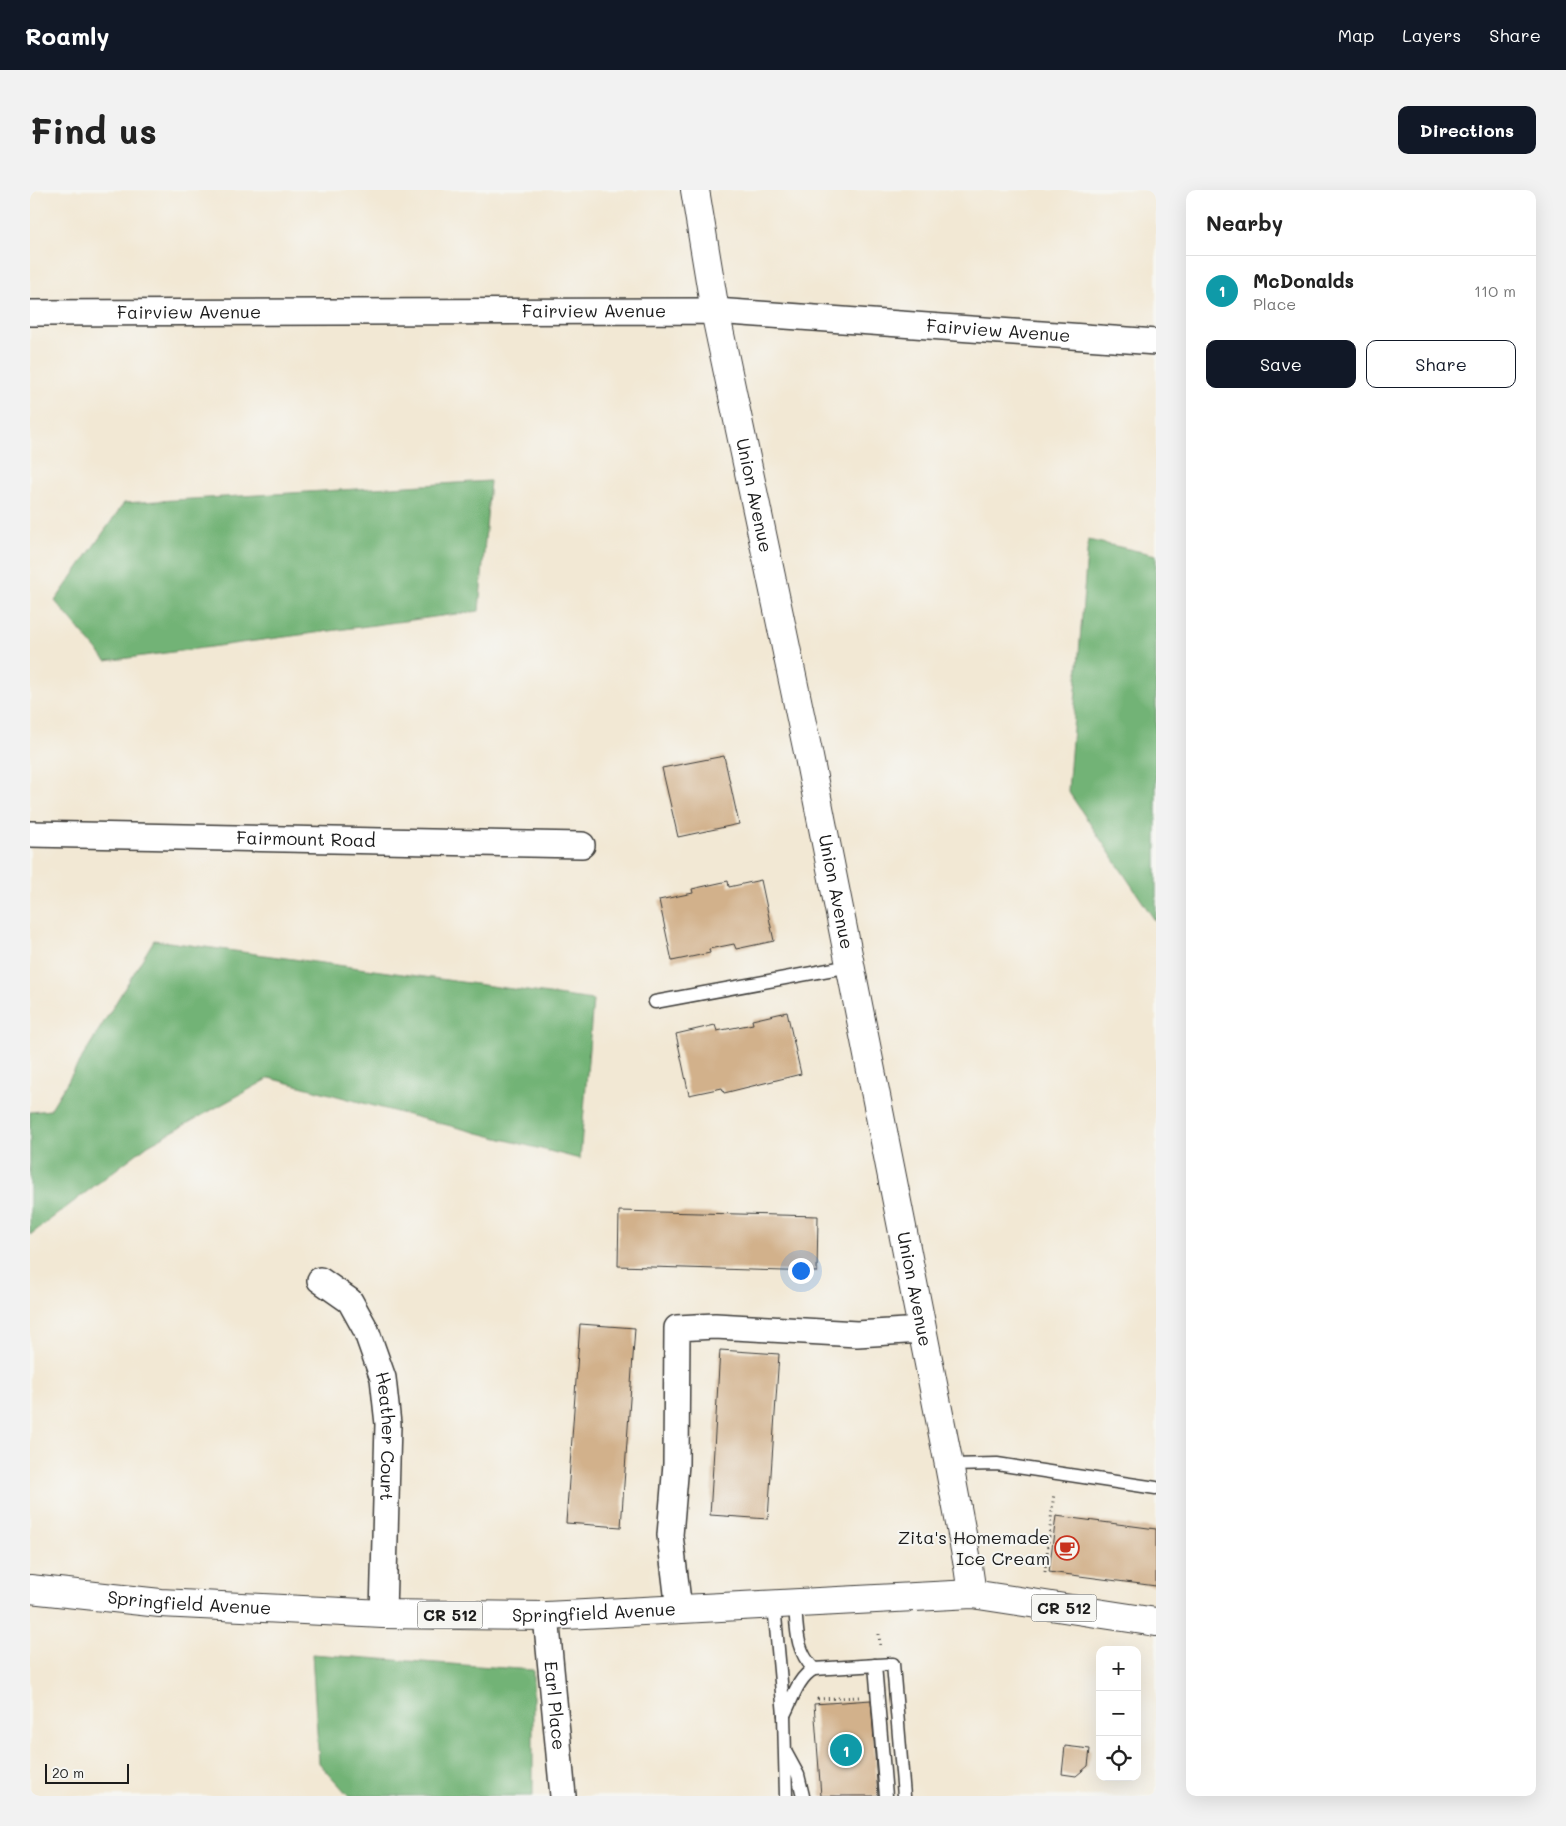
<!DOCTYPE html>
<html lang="en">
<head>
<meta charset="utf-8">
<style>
	:root { --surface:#fff; --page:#f2f2f2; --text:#222; --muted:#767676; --line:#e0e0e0; --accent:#111827 }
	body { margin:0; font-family:Mali,sans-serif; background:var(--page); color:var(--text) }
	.controls { position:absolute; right:15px; bottom:15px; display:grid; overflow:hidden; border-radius:10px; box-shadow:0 5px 20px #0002 }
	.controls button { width:45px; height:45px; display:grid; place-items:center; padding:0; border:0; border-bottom:1px solid var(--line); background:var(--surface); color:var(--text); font:25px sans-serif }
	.scale { position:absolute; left:15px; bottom:12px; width:84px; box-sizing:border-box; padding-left:5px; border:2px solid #1c1c1c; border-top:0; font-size:14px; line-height:18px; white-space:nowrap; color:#1c1c1c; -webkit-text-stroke:4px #f6f6f2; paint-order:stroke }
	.you { position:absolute; left:770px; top:1080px; width:18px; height:18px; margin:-12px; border:4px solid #fff; border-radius:50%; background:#1a73e8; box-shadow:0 0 0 8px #1a73e833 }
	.badge { display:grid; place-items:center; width:32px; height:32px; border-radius:50%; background:var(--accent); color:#fff; font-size:16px; font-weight:700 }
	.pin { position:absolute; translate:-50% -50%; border:2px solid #fff; box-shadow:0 1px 5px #0006 }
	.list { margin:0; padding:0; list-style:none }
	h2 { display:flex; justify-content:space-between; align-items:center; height:65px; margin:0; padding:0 20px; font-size:21px }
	h2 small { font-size:16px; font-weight:400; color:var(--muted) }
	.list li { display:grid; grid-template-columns:32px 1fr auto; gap:15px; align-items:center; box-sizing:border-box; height:70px; padding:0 20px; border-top:1px solid var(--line) }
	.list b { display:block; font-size:19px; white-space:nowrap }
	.list p { margin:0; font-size:16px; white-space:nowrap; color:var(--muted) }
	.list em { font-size:16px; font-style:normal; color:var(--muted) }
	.actions { display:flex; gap:10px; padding:15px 20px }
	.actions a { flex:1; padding:11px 0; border:1px solid var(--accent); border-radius:10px; text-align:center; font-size:18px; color:var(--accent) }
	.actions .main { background:var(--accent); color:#fff }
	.icon { flex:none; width:28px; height:28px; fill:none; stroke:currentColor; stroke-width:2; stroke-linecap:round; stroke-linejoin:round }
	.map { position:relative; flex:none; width:1126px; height:1606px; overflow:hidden; border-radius:10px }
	header { display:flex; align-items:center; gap:30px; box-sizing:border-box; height:70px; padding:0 25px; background:var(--accent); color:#fff }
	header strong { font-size:24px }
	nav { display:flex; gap:28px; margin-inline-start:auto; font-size:18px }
	.intro { display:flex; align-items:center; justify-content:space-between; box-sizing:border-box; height:120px; padding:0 30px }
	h1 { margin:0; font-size:35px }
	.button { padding:12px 22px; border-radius:10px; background:var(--accent); color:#fff; font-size:18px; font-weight:700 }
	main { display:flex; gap:30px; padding:0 30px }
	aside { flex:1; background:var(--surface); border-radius:10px; box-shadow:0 5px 20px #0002 }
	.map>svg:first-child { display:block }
	.forest { fill:#72b376; stroke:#476849 }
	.building { fill:#d2b18b }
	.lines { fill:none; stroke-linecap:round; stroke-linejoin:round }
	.lane-casing { stroke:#3c3b38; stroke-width:15 }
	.street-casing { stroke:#3c3b38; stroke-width:28 }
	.secondary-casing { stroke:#3c3b38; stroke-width:30 }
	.primary-casing { stroke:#3c3b38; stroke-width:30 }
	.path { stroke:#3c3b38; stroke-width:3; stroke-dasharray:1 4; stroke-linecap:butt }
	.lane { stroke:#fff; stroke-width:12 }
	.street { stroke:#fff; stroke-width:25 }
	.secondary { stroke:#fff; stroke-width:28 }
	.primary { stroke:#fff; stroke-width:28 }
	.labels { text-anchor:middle; stroke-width:4; stroke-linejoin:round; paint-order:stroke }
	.shield { fill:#f6f6f2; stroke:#5d5d5c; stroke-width:1 }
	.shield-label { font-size:16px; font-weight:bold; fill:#1c1c1c }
	.street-label { font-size:18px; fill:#1c1c1c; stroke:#f6f6f2 }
	.poi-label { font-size:18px; fill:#1c1c1c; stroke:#f6f6f2; text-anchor:end }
</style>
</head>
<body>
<header>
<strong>Roamly</strong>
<nav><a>Map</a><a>Layers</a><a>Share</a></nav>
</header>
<div class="intro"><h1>Find us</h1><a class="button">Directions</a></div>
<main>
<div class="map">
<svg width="1126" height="1606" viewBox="0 0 1126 1606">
	<rect width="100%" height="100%" fill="#f6f6f2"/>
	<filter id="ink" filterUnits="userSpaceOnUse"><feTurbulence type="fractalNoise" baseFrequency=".02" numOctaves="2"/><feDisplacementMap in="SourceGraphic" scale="10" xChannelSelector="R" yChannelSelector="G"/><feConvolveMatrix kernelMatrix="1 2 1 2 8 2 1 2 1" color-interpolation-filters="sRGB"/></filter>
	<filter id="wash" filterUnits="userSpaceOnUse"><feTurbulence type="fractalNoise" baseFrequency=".0096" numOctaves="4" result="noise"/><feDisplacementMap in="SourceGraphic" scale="20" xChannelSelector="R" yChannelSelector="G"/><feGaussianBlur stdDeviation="1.12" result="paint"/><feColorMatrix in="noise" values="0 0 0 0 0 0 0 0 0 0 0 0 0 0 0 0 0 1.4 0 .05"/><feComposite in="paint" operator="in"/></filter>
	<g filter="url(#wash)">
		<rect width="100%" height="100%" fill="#f2e8d4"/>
		<g class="forest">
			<path d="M460,291L449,421L76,471L25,411L94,313Z"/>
			<path d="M1058,350L1126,365V732L1038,601Z"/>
			<path d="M124,750L563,810L550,969L378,925L240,888L118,955L0,1045V922L20,920Z"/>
			<path d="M282,1464L503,1480V1606H319L289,1573Z"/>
		</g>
		<g id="blocks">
			<g class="building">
				<path d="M694,566L709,634L648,647L632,578Z"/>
				<path d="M731,690L744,751L706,759L704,754L679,759L680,763L642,771L629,710L663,703L662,699L698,691L699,697Z"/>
				<path d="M757,822L771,884L694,903L692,898L659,905L646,844L685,835L687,841L723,834L722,830Z"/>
				<path d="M589,1021L788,1026L787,1082L588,1076Z"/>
				<path d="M550,1134L605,1138L591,1337L536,1333Z"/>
				<path d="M690,1160L749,1164L738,1329L680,1325Z"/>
				<path d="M1026,1326L1126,1339V1396L1019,1382Z"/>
				<path d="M841,1510L848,1606H791L784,1514Z"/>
				<path d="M1035,1556L1060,1559L1058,1576L1046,1586L1032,1584Z"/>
			</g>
		</g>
	</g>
	<g filter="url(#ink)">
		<use href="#blocks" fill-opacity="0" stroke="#3c3b38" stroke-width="1"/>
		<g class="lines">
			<g class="lane-casing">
				<g id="lane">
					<path d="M625,812L820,776"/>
					<path d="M919,1275L967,1274L1126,1298"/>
					<path d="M765,1414C767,1438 765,1460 784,1479"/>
					<path d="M744,1415L754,1525L756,1606"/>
					<path d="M845,1475L856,1606"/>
					<path d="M754,1525C762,1510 768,1487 784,1479L863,1474L874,1606"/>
					<path d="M756,1563L768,1585L773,1606"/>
				</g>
			</g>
			<g class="street-casing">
				<g id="street">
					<path id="s1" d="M0,123L685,121L1126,152"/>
					<path id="s2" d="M0,644L552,655"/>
					<path id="s3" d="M290,1090L320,1111L336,1140L353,1188L358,1234L353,1424"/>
					<path d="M649,1420L640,1345L646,1274L647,1138L685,1136L827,1144L892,1140"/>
					<path id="s4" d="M516,1426L533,1606"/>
				</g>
			</g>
			<g class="secondary-casing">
				<g id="secondary">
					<path id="s5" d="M665,0L685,121L778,562L919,1275L938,1376L942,1404"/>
				</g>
			</g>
			<g class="primary-casing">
				<g id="primary">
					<path id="s6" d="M0,1399L130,1413L353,1424L516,1426L942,1404L1126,1432"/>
				</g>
			</g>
			<g class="path">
				<path d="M1015,1382L1024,1303"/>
				<path d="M849,1444L850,1456"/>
				<path d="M789,1514L788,1509L829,1507"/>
			</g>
			<use href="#lane" class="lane"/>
			<use href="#street" class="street"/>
			<use href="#secondary" class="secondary"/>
			<use href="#primary" class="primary"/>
		</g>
	</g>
	<defs>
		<g id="cafe-ring" transform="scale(1.25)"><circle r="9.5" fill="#f6f6f2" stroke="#c8321e" stroke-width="1.5"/><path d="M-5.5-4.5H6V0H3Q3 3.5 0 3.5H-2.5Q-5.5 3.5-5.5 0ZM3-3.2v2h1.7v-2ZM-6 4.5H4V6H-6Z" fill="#c8321e"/></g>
	</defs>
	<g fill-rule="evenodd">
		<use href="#cafe-ring" x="1037" y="1358"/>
	</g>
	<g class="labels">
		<g class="shield">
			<rect x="1001.5" y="1404.5" width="65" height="27" rx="4"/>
			<rect x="387.5" y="1411.5" width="65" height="27" rx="4"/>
		</g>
		<g class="shield-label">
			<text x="1034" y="1424">CR 512</text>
			<text x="420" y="1431">CR 512</text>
		</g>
		<g class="street-label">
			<text dy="6" stroke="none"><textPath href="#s1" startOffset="564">Fairview Avenue</textPath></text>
			<text dy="6" stroke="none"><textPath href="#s1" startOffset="159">Fairview Avenue</textPath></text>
			<text dy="6" stroke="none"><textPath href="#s1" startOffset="969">Fairview Avenue</textPath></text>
			<text dy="6" stroke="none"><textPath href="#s5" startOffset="311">Union Avenue</textPath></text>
			<text dy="6" stroke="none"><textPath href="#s2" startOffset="276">Fairmount Road</textPath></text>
			<text dy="6" stroke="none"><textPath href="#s5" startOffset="716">Union Avenue</textPath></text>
			<text dy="6" stroke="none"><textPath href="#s5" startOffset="1121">Union Avenue</textPath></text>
			<text dy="6" stroke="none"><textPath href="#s3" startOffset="179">Heather Court</textPath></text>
			<text dy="6" stroke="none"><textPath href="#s6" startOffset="160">Springfield Avenue</textPath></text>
			<text dy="6" stroke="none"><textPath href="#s6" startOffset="565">Springfield Avenue</textPath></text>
			<text dy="6" stroke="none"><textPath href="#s4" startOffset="90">Earl Place</textPath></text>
		</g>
		<g class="poi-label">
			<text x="1020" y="1354">Zita's Homemade<tspan x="1020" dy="21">Ice Cream</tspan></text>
		</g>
	</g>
</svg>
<div class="controls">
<button>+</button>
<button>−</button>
<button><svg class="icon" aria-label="locate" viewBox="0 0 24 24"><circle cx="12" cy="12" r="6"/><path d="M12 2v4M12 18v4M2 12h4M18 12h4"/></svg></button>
</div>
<div class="scale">20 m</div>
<div class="you"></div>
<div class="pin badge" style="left:816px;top:1560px;background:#0f9aa8">1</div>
</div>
<aside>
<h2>Nearby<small></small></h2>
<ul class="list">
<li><span class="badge" style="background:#0f9aa8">1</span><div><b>McDonalds</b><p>Place</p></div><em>110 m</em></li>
</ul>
<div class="actions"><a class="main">Save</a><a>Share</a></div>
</aside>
</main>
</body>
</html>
